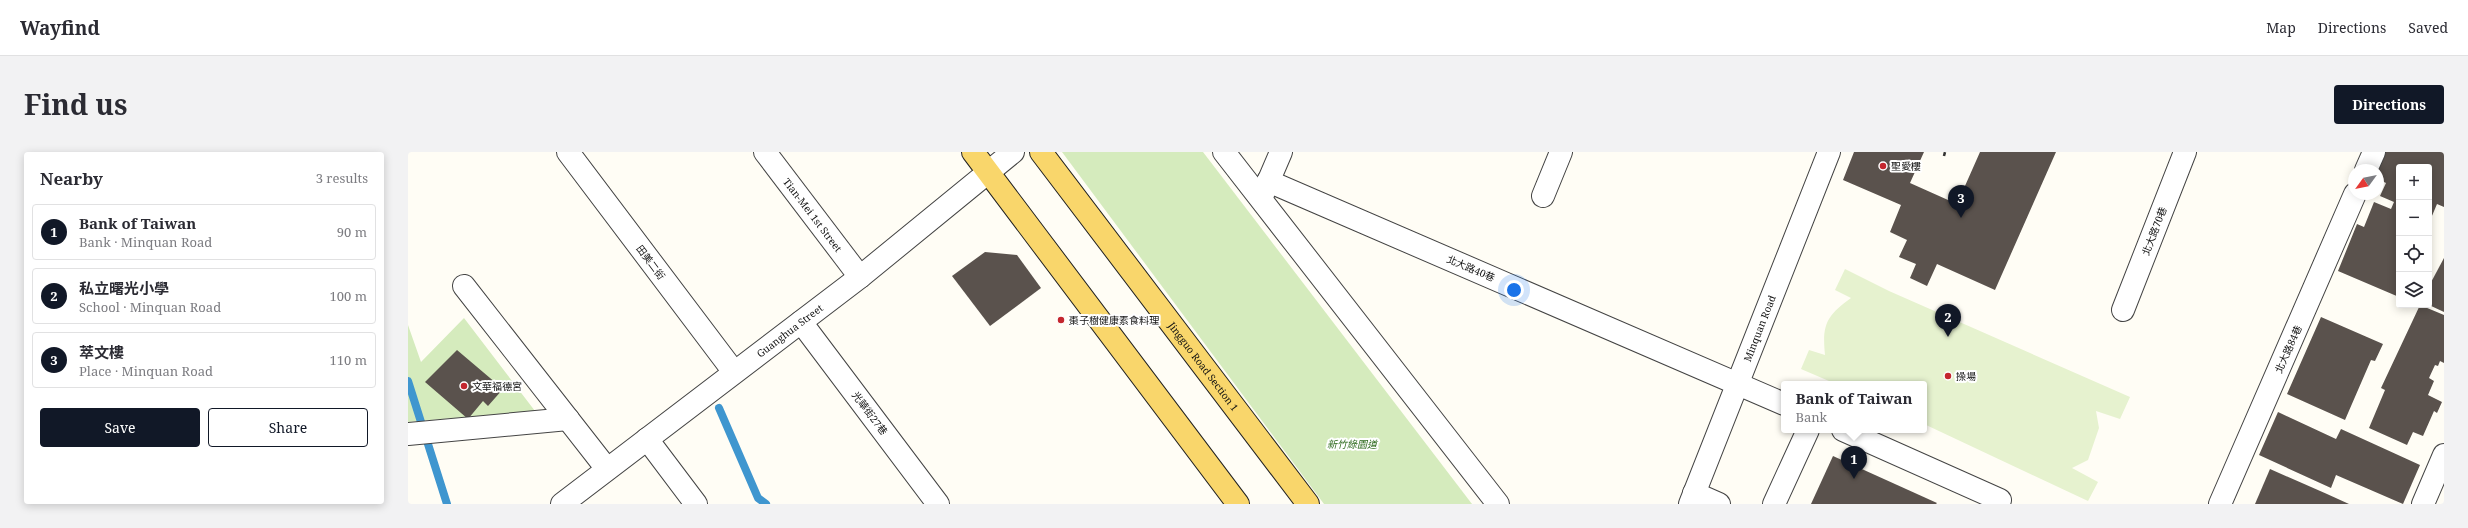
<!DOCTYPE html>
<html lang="en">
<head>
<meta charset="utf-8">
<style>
	:root { --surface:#fff; --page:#f2f2f3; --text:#2b2b33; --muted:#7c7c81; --line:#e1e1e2; --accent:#111827 }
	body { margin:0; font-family:"Noto Serif","Noto Sans TC",serif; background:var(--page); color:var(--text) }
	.controls { position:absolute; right:12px; top:12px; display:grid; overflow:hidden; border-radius:4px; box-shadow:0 2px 10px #0003 }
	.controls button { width:36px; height:36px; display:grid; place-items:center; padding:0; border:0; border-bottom:1px solid var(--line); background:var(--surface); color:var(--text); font:20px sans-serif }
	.compass { position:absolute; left:1940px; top:12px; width:36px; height:36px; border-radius:50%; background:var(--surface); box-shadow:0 2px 10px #0003; rotate:237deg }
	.you { position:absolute; left:1106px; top:138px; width:14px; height:14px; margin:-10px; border:3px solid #fff; border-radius:50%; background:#1a73e8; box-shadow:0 0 0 6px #1a73e833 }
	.badge { display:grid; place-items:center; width:26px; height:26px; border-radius:50%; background:var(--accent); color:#fff; font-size:13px; font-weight:700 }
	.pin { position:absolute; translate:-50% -33px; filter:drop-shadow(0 1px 2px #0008) }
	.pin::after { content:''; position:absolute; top:21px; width:14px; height:12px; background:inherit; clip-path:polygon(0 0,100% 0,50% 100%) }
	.popup { position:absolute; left:1373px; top:229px; width:146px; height:52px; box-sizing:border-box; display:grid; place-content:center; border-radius:4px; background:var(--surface); filter:drop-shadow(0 1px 3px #0005); font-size:13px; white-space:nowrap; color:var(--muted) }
	.popup b { font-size:15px; color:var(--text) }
	.popup::after { content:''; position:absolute; left:50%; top:100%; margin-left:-8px; border:8px solid transparent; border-top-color:var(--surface) }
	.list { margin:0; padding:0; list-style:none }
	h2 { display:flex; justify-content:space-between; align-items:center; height:52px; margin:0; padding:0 16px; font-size:17px }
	h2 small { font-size:13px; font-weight:400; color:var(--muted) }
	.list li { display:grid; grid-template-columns:26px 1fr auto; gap:12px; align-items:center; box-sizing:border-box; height:56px; margin:0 8px 8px; padding:0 8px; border:1px solid var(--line); border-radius:4px }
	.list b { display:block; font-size:15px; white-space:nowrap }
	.list p { margin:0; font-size:13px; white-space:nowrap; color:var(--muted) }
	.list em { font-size:13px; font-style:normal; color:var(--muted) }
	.actions { display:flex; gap:8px; padding:12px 16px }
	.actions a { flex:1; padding:9px 0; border:1px solid var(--accent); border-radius:4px; text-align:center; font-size:14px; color:var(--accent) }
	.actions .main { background:var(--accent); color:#fff }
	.icon { flex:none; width:22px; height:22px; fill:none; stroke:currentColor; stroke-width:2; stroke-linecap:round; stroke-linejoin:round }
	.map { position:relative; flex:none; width:2036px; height:352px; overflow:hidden; border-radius:4px }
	header { display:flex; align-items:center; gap:24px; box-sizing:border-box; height:56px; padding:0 20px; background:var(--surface); border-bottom:1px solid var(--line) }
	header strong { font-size:19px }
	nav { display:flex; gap:22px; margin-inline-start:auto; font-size:14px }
	.intro { display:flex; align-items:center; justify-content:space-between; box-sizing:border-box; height:96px; padding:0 24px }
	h1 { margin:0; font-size:28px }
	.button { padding:10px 18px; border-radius:4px; background:var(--accent); color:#fff; font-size:14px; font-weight:700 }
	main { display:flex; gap:24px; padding:0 24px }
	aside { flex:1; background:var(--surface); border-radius:4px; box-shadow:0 2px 10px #0003 }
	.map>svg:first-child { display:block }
	.park { fill:#d5ebbd }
	.pitch { fill:#e6f2cf }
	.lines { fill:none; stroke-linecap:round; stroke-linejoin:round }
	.stream { stroke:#3f96cf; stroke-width:8 }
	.building { fill:#5a524d }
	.minor-casing { stroke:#444; stroke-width:24 }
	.major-casing { stroke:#222; stroke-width:24 }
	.path { stroke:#333; stroke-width:2.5; stroke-dasharray:4 2; stroke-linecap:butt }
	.minor { stroke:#fff; stroke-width:22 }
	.major { stroke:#f9d66b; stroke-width:22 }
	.poi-dot { fill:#c4262e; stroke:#fff; stroke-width:1.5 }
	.labels { text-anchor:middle; stroke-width:4; stroke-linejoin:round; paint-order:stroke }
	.poi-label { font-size:10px; fill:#111; stroke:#fff; text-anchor:start }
	.street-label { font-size:10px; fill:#111; stroke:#fff }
	.park-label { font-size:10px; font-style:italic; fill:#2f6b1f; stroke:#fff }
</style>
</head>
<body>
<header>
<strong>Wayfind</strong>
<nav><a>Map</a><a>Directions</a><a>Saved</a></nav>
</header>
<div class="intro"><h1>Find us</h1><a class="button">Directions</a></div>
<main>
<aside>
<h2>Nearby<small>3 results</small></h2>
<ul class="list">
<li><span class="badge">1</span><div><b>Bank of Taiwan</b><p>Bank · Minquan Road</p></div><em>90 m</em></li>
<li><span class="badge">2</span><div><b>私立曙光小學</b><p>School · Minquan Road</p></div><em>100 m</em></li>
<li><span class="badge">3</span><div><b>萃文樓</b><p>Place · Minquan Road</p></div><em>110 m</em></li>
</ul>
<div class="actions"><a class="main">Save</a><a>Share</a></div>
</aside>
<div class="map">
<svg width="2036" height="352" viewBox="0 0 2036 352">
	<rect width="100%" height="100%" fill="#fffdf5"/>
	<g class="park">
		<path d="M654,0H795L1064,352H916Z"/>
		<path d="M56,166L127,259L0,270V173L13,210Z"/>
	</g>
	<path class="pitch" d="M1437,117L1481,139L1722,245L1712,267L1688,259L1691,276L1680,308L1664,316L1690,330L1680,349L1516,272V232H1428L1393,217L1401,198L1417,203C1414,173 1418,164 1443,146L1427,138Z"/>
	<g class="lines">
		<g class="stream">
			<path d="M0,229L39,352"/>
			<path d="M311,256L350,346L358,352"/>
		</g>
	</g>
	<g class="building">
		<path d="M1446,0H1516L1502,31L1549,52L1572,0H1648L1587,138L1529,112L1519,134L1502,126L1508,112L1491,105L1499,88L1482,80L1493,53L1435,28Z"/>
		<path d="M1978,0H2036V55L2029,52L2021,71V15H1991V145L1930,119L1949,72L1956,75L1966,50L1983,57L1986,50L1972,44L1978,31L1970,27V18Z"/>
		<path d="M577,100L609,103L633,136L582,174L544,124Z"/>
		<path d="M2036,106V160L2021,153V134Z"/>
		<path d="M2012,153L2036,163V211L2032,209L2030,214L2027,213L2021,226L2026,229L2020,243L2034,250L2029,261L2026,259L2015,284L2005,280L1999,293L1961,276L1977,238L1973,236Z"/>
		<path d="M1913,165L1975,192L1967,209L1963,208L1937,268L1879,242Z"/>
		<path d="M49,198L95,237L80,254L75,249L60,267L17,230Z"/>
		<path d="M1870,260L1928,287L1933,277L2012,313L1995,352L1928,323L1923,336L1851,303Z"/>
		<path d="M1425,304L1529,351L1528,352H1403Z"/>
		<path d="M1862,317L1919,342L1941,352H1847Z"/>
	</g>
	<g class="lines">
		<g class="minor-casing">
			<g id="minor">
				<path d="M160,0L326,220"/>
				<path id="s1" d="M357,0L452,125"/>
				<path d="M816,0L1090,352"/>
				<path d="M1958,18L1966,0"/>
				<path d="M860,29L1376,252"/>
				<path d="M855,42L873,0"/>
				<path d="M1135,44L1153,0"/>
				<path d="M56,134L199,317"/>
				<path d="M1715,158L1777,0"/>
				<path d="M393,170L530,352"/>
				<path d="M1435,278L1592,348"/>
				<path d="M0,282L160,267"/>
				<path d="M239,287L288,352"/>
				<path d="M1286,341L1311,352"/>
				<path id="s2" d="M154,352L452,125L605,0"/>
				<path id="s3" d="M1282,352L1421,0"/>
				<path d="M1366,352L1400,278"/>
				<path d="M1812,352L1947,42"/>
				<path d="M2015,352L2036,303"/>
			</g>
		</g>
		<g class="major-casing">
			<g id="major">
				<path d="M565,0L830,352"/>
				<path id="s4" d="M633,0L900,352"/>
			</g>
		</g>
		<path class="path" d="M1536,4L1537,0"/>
		<use href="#minor" class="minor"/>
		<use href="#major" class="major"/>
	</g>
	<g class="poi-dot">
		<circle cx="1475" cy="14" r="4"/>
		<circle cx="653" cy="168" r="4"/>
		<circle cx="1540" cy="224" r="4"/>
		<circle cx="56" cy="234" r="4"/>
	</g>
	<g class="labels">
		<g class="poi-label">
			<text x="1483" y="18">聖愛樓</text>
			<text x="661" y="172">棗子樹健康素食料理</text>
			<text x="1548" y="228">操場</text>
			<text x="64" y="238">文華福德宮</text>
		</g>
		<g class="street-label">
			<text dy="4" stroke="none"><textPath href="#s1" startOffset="79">Tian-Mei 1st Street</textPath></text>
			<text transform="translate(1746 79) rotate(-69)" y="4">北大路70巷</text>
			<text transform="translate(243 110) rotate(53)" y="4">田美二街</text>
			<text transform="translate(1063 116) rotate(23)" y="4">北大路40巷</text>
			<text dy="4" stroke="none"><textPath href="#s3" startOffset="189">Minquan Road</textPath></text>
			<text dy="4" stroke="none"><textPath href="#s2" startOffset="286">Guanghua Street</textPath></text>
			<text transform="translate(1880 197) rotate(-66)" y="4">北大路84巷</text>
			<text dy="4" stroke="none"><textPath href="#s4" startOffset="269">Jingguo Road Section 1</textPath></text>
			<text transform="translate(462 261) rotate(53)" y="4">光華街27巷</text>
		</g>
		<g class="park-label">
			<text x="944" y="296">新竹綠園道</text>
		</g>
	</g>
</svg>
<div class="controls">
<button>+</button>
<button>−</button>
<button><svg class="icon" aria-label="locate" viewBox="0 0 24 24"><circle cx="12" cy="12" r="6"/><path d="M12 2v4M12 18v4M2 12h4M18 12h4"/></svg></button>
<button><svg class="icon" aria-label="layers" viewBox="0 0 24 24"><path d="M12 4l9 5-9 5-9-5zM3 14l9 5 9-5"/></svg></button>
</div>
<svg class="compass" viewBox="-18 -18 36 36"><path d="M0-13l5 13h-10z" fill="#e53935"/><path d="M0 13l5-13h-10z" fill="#7c7c81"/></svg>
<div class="you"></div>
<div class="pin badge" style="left:1446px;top:327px">1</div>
<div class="popup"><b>Bank of Taiwan</b>Bank</div>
<div class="pin badge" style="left:1540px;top:185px">2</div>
<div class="pin badge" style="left:1553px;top:66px">3</div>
</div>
</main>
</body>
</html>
